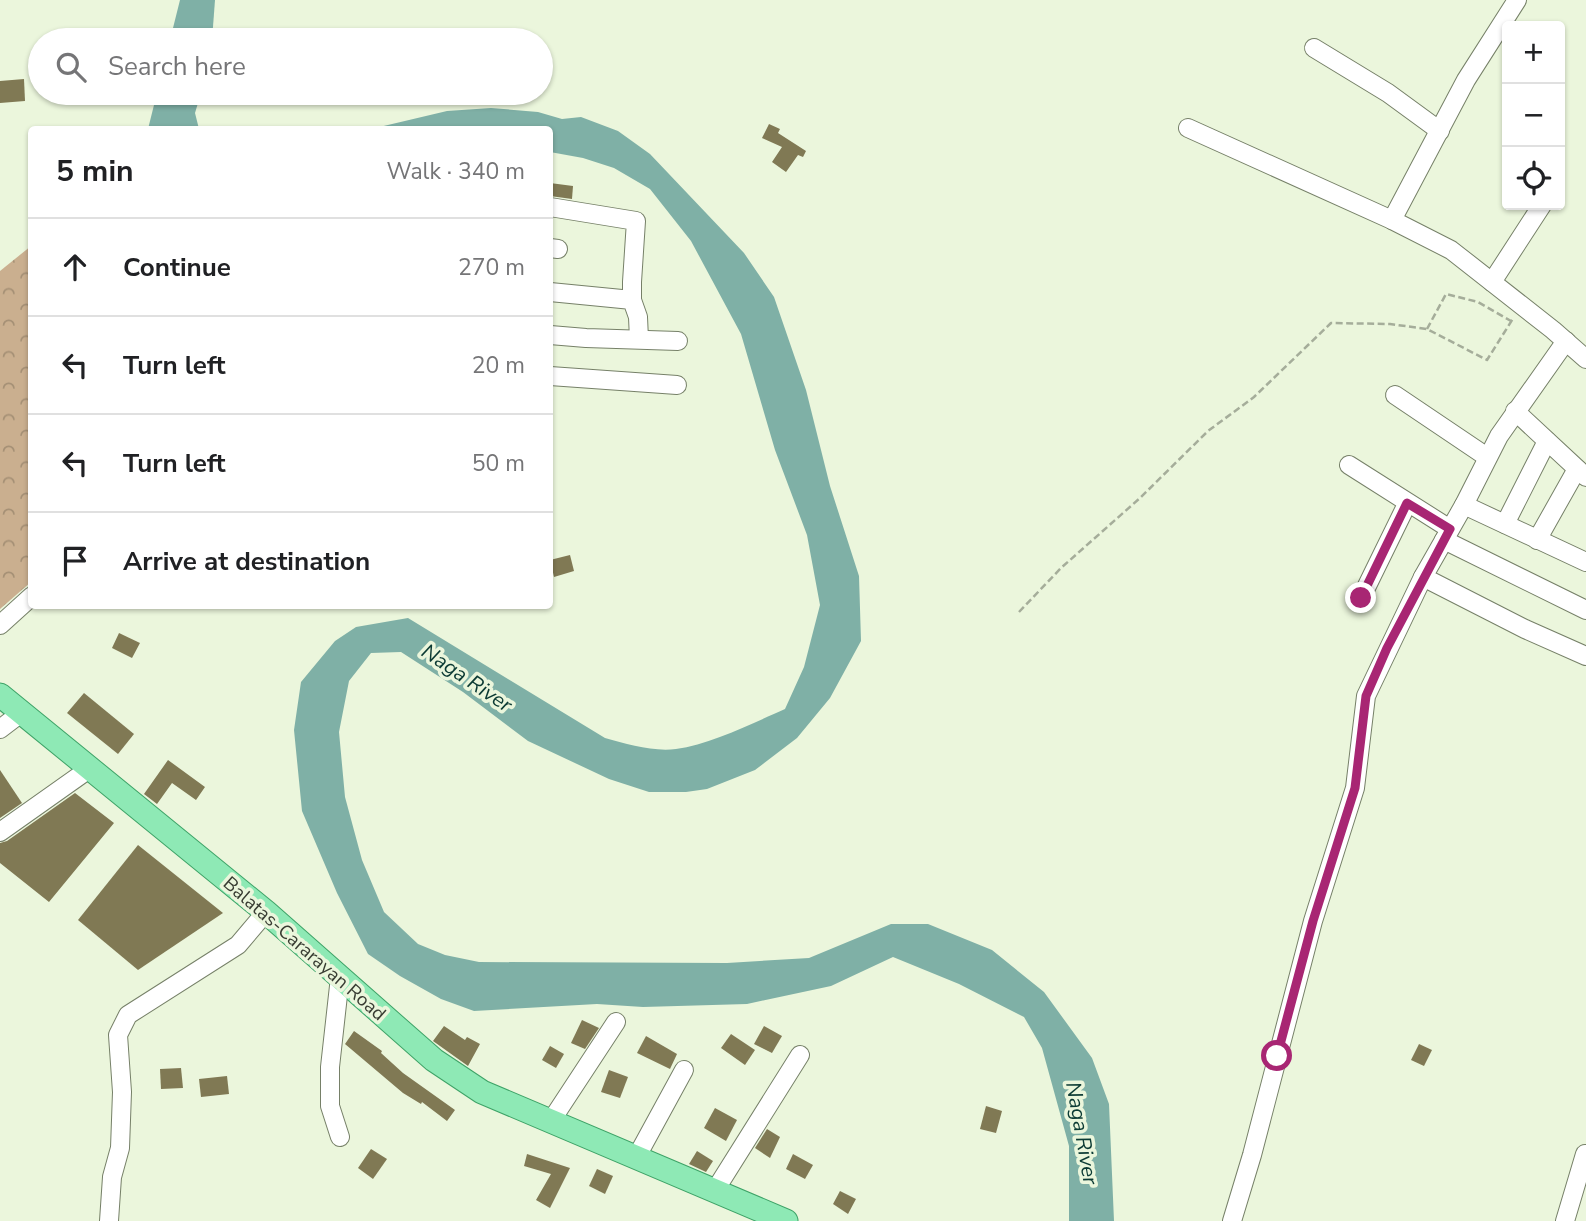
<!DOCTYPE html>
<html lang="en">
<head>
<meta charset="utf-8">
<style>
	:root { --surface:#fff; --page:#f2f2f2; --text:#202124; --muted:#757577; --line:#e0e0e0 }
	body { margin:0; font-family:"Nunito Sans",sans-serif; background:var(--page); color:var(--text) }
	.controls { position:absolute; right:21px; top:21px; display:grid; overflow:hidden; border-radius:7px; box-shadow:0 2px 5px #0004 }
	.controls button { width:63px; height:63px; display:grid; place-items:center; padding:0; border:0; border-bottom:2px solid var(--line); background:var(--surface); color:var(--text); font:35px sans-serif }
	.stop { position:absolute; width:21px; height:21px; margin:-16px; border:5px solid #a82673; border-radius:50%; background:#fff }
	.stop.end { background:#a82673; border-color:#fff; box-shadow:0 2px 7px #0008 }
	.list { margin:0; padding:0; list-style:none }
	h2 { display:flex; justify-content:space-between; align-items:center; height:91px; margin:0; padding:0 28px; font-size:30px }
	h2 small { font-size:23px; font-weight:400; color:var(--muted) }
	.list li { display:grid; grid-template-columns:46px 1fr auto; gap:21px; align-items:center; box-sizing:border-box; height:98px; padding:0 28px; border-top:2px solid var(--line) }
	.list b { display:block; font-size:26px; white-space:nowrap }
	.list em { font-size:23px; font-style:normal; color:var(--muted) }
	.icon { flex:none; width:38px; height:38px; fill:none; stroke:currentColor; stroke-width:2; stroke-linecap:round; stroke-linejoin:round }
	.map { position:relative; flex:none; width:1586px; height:1221px; overflow:hidden }
	.search { position:absolute; background:var(--surface); box-shadow:0 2px 5px #0004; left:28px; top:28px; width:525px; height:77px; display:flex; align-items:center; gap:18px; box-sizing:border-box; padding:0 24px; border-radius:38px; color:var(--muted); font-size:26px }
	.panel { position:absolute; background:var(--surface); box-shadow:0 2px 5px #0004; left:28px; top:126px; width:525px; height:483px; border-radius:7px }
	.map>svg:first-child { display:block }
	.forest { fill:url(#forest-crowns) }
	.water { fill:#7fb0a6 }
	.building { fill:#807954 }
	.lines { fill:none; stroke-linecap:round; stroke-linejoin:round }
	.minor-casing { stroke:#768068; stroke-width:20 }
	.major-casing { stroke:#3ea367; stroke-width:25 }
	.path { stroke:#a5ad9a; stroke-width:2.5; stroke-dasharray:7 3.5; stroke-linecap:butt }
	.minor { stroke:#fff; stroke-width:18 }
	.major { stroke:#8ee9b5; stroke-width:23 }
	.route { stroke:#a82673; stroke-width:9 }
	.labels { text-anchor:middle; stroke-width:7; stroke-linejoin:round; paint-order:stroke }
	.street-label { font-size:19px; fill:#383c32; stroke:#ebf6dc }
	.water-label { font-size:21px; font-style:italic; fill:#0b3a33; stroke:#ebf6dc }
</style>
</head>
<body>
<div class="map">
<svg width="1586" height="1221" viewBox="0 0 1586 1221">
	<defs>
		<pattern id="forest-crowns" width="20" height="18" patternUnits="userSpaceOnUse" patternTransform="scale(1.75)"><rect width="20" height="18" fill="#caaf8f"/><path d="M2 6a3 3 0 1 1 6 0M12 15a3 3 0 1 1 6 0" fill="none" stroke="#a59075"/></pattern>
	</defs>
	<rect width="100%" height="100%" fill="#ebf6dc"/>
	<path class="forest" d="M31,246V582L0,609V271Z"/>
	<g class="water">
		<path d="M180,0H215L212,40H170Z"/>
		<path d="M157,93H201L195,113L199,129H148Z"/>
		<path d="M491,108L538,112L562,119L581,117L618,131L650,154L744,253L774,297L806,390L830,486L859,576L861,641L830,698L797,738L755,770L707,789L686,792H649L609,779L528,741L463,692L401,652L371,653L349,681L339,732L345,797L362,860L384,912L418,944L445,955L479,962L727,963L809,958L891,924H928L992,950L1044,992L1092,1058L1109,1104L1114,1221H1069V1146L1042,1048L1024,1017L959,984L893,957L831,986L747,1004L643,1007L597,1004L474,1011L441,999L400,976L368,954L337,893L302,811L294,730L301,682L335,641L356,627L408,618L605,738C627,744 653,752 676,749C711,744 753,723 785,709L804,667L820,605L807,535L775,450L741,334L691,241L650,189L614,168L583,158L550,152V130L371,129L447,111Z"/>
	</g>
	<g class="building">
		<path d="M24,79L25,101L0,103V81Z"/>
		<path d="M769,124L780,129L778,133L806,151L803,157L798,155L786,172L772,162L782,147L762,138Z"/>
		<path d="M550,183L573,186L572,199L550,196Z"/>
		<path d="M570,555L574,571L554,577L550,560Z"/>
		<path d="M119,633L140,643L132,658L112,648Z"/>
		<path d="M84,693L134,734L118,754L67,713Z"/>
		<path d="M168,760L205,787L196,800L172,783L157,804L144,794Z"/>
		<path d="M0,770L22,803L0,818Z"/>
		<path d="M75,793L114,823L49,902L0,863V843L7,841Z"/>
		<path d="M138,845L223,913L138,970L78,920Z"/>
		<path d="M582,1020L599,1028L585,1049L571,1043Z"/>
		<path d="M444,1026L465,1040L467,1037L480,1044L468,1066L433,1041Z"/>
		<path d="M764,1026L782,1036L772,1053L754,1044Z"/>
		<path d="M354,1031L382,1051L381,1053L403,1073L455,1110L447,1121L422,1102L421,1104L403,1093L345,1044Z"/>
		<path d="M731,1034L755,1050L745,1065L721,1048Z"/>
		<path d="M646,1036L677,1054L670,1069L637,1053Z"/>
		<path d="M1419,1044L1432,1050L1424,1066L1411,1060Z"/>
		<path d="M550,1046L564,1054L556,1068L542,1060Z"/>
		<path d="M181,1068L183,1088L161,1089L160,1069Z"/>
		<path d="M609,1070L628,1077L620,1098L601,1092Z"/>
		<path d="M227,1076L229,1094L201,1097L199,1079Z"/>
		<path d="M986,1106L1002,1111L996,1133L980,1129Z"/>
		<path d="M715,1108L737,1120L726,1141L704,1128Z"/>
		<path d="M767,1129L780,1137L770,1158L755,1148Z"/>
		<path d="M371,1149L387,1159L373,1179L358,1168Z"/>
		<path d="M697,1151L713,1161L706,1172L689,1164Z"/>
		<path d="M527,1154L570,1168L550,1208L536,1200L551,1174L524,1166Z"/>
		<path d="M793,1154L813,1165L805,1179L786,1169Z"/>
		<path d="M597,1169L613,1176L605,1194L589,1186Z"/>
		<path d="M840,1191L856,1199L848,1214L833,1204Z"/>
	</g>
	<g class="lines">
		<g class="minor-casing">
			<g id="minor">
				<path d="M1314,48L1388,93L1440,131"/>
				<path d="M1188,128L1392,220L1451,250L1553,330L1586,359"/>
				<path d="M550,207L636,221L632,282V300"/>
				<path d="M1392,220L1466,80L1517,0"/>
				<path d="M550,248L558,249"/>
				<path d="M1492,282L1542,205"/>
				<path d="M550,292L632,300L638,317L639,339"/>
				<path d="M550,335L586,338L678,341"/>
				<path d="M1566,341L1499,436L1464,505L1423,577L1525,629L1586,656"/>
				<path d="M550,376L677,385"/>
				<path d="M1395,395L1487,457"/>
				<path d="M1515,411L1586,477"/>
				<path d="M1349,465L1450,529"/>
				<path d="M1464,505L1586,562"/>
				<path d="M1505,524L1547,441"/>
				<path d="M1444,540L1586,610"/>
				<path d="M1537,540L1577,469"/>
				<path d="M1361,598L1407,504"/>
				<path d="M0,625L32,596"/>
				<path d="M0,729L21,713"/>
				<path d="M0,832L89,769"/>
				<path d="M551,1121L616,1022"/>
				<path d="M340,1137L330,1106V1067L340,977"/>
				<path d="M636,1158L684,1070"/>
				<path d="M714,1192L800,1055"/>
				<path d="M109,1221L112,1177L120,1148L122,1092L118,1035L128,1015L238,945L266,912"/>
				<path d="M1232,1221L1252,1155L1313,921L1355,788L1366,696L1423,577"/>
				<path d="M1565,1221L1585,1154"/>
			</g>
		</g>
		<g class="major-casing">
			<path id="major" d="M0,695L266,912L434,1060L482,1092L786,1221"/>
		</g>
		<g class="path">
			<path d="M1427,329L1446,294L1478,302L1511,321"/>
			<path d="M1019,612L1061,568L1140,498L1208,431L1254,397L1331,323L1390,324L1427,329L1487,360L1514,317"/>
		</g>
		<use href="#minor" class="minor"/>
		<use href="#major" class="major"/>
	</g>
	<g class="lines">
		<path class="route" d="M1277,1056L1313,921L1355,788L1366,696L1387,648L1450,529L1407,503L1361,598"/>
	</g>
	<g class="labels">
		<g class="street-label">
			<text transform="translate(305 948) rotate(41)" y="7">Balatas-Cararayan Road</text>
		</g>
		<g class="water-label">
			<text transform="translate(467 678) rotate(34)" y="7">Naga River</text>
			<text transform="translate(1082 1133) rotate(80)" y="7">Naga River</text>
		</g>
	</g>
</svg>
<div class="controls">
<button>+</button>
<button>−</button>
<button><svg class="icon" aria-label="locate" viewBox="0 0 24 24"><circle cx="12" cy="12" r="6"/><path d="M12 2v4M12 18v4M2 12h4M18 12h4"/></svg></button>
</div>
<div class="stop" style="left:1277px;top:1056px"></div>
<div class="stop end" style="left:1361px;top:598px"></div>
<div class="search"><svg class="icon" aria-label="search" viewBox="0 0 24 24"><circle cx="10" cy="10" r="6"/><path d="M15 15l6 6"/></svg>Search here</div>
<section class="panel">
<h2>5 min<small>Walk · 340 m</small></h2>
<ul class="list">
<li><svg class="icon" aria-label="ahead" viewBox="0 0 24 24"><path d="M12 20V5M6 11l6-6 6 6"/></svg><div><b>Continue</b></div><em>270 m</em></li>
<li><svg class="icon" aria-label="left" viewBox="0 0 24 24"><path d="M17 20v-9H6M10 6l-5 5 5 5"/></svg><div><b>Turn left</b></div><em>20 m</em></li>
<li><svg class="icon" aria-label="left" viewBox="0 0 24 24"><path d="M17 20v-9H6M10 6l-5 5 5 5"/></svg><div><b>Turn left</b></div><em>50 m</em></li>
<li><svg class="icon" aria-label="arrive" viewBox="0 0 24 24"><path d="M6 21V4h12l-3 4 3 4H6"/></svg><div><b>Arrive at destination</b></div></li>
</ul>
</section>
</div>
</body>
</html>
